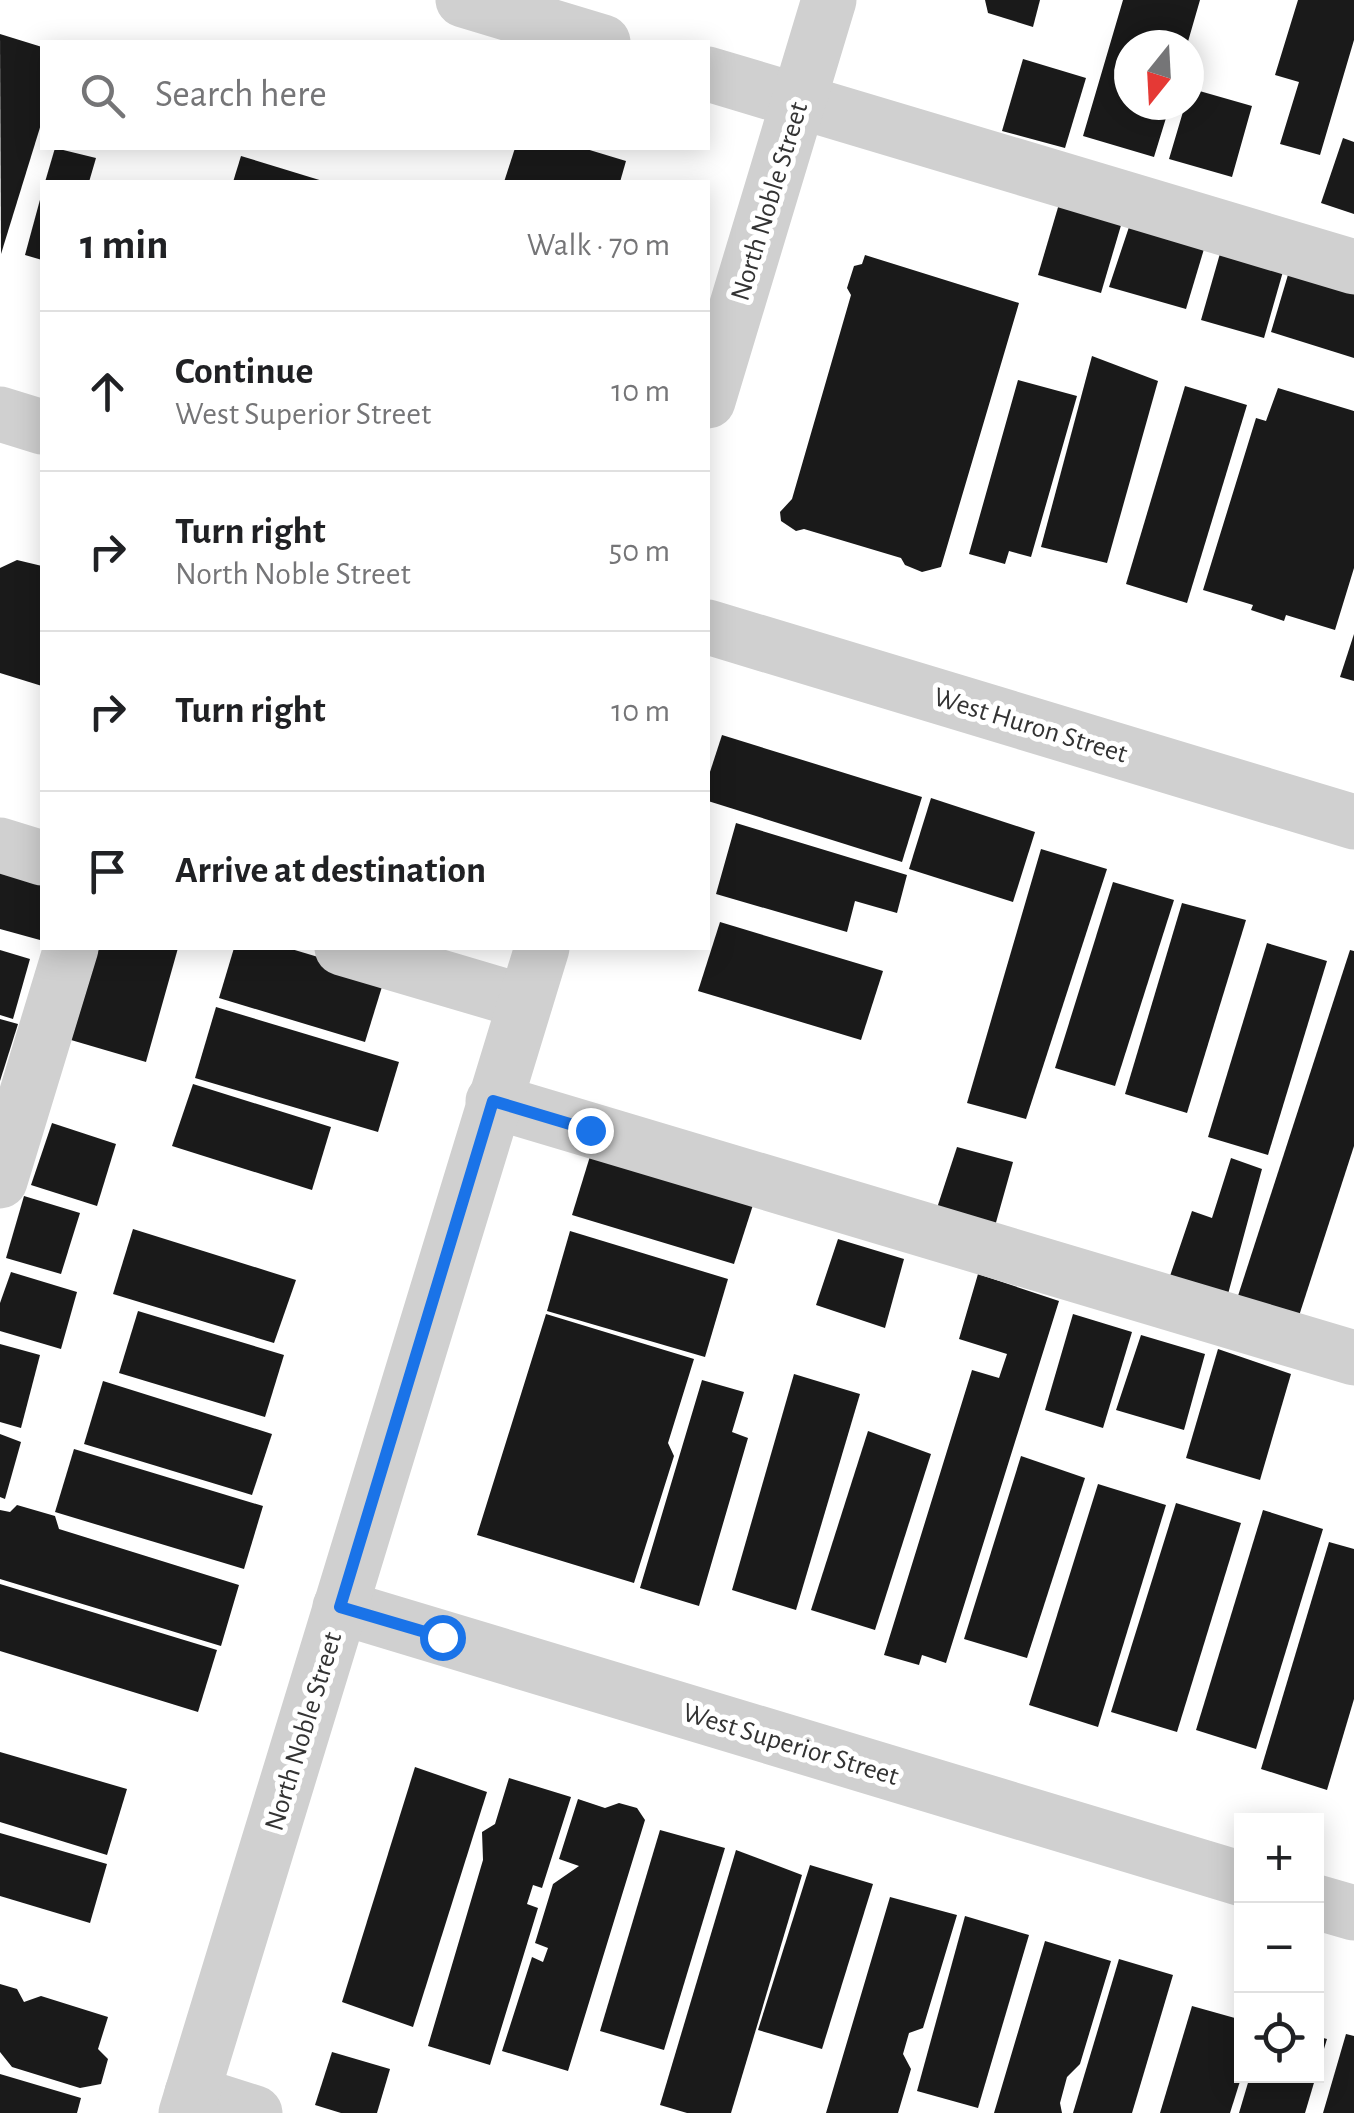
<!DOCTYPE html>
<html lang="en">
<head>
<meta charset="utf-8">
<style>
	:root { --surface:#fff; --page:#f2f2f2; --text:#202124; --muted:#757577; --line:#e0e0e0 }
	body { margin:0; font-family:"Alegreya Sans",sans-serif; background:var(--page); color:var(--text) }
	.controls { position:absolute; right:30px; bottom:30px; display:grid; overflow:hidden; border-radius:0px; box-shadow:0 5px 25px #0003 }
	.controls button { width:90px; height:90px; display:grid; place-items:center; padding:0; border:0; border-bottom:2px solid var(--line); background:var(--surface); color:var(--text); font:50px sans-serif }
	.compass { position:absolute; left:1114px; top:30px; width:90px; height:90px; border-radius:50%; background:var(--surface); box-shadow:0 5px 25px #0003; rotate:198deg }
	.stop { position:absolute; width:30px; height:30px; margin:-22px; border:8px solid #1a73e8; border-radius:50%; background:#fff }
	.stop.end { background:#1a73e8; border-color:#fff; box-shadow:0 2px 10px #0008 }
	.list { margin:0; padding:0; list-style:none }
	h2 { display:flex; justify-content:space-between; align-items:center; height:130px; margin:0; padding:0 40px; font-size:42px }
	h2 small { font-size:32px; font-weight:400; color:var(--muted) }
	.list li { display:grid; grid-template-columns:65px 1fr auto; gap:30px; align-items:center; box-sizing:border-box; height:160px; padding:0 40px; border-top:2px solid var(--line) }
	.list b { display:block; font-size:38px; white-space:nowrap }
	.list p { margin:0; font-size:32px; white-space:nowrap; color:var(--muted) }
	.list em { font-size:32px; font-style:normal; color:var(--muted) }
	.icon { flex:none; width:55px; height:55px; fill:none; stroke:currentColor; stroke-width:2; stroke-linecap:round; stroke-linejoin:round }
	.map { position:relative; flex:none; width:1354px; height:2113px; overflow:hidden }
	.search { position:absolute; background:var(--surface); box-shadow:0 5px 25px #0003; left:40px; top:40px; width:670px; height:110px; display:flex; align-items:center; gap:25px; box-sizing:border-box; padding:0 35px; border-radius:0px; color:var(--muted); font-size:38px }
	.panel { position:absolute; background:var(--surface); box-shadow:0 5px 25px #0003; left:40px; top:180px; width:670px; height:770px; border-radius:0px }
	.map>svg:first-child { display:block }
	.building { fill:#1a1a1a }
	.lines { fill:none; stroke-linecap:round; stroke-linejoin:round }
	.minor { stroke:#d0d0d0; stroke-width:55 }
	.route { stroke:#1a73e8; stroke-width:12 }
	.labels { text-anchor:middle; stroke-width:10; stroke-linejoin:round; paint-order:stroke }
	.street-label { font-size:28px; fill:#333; stroke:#fff }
</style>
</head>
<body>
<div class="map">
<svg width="1354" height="2113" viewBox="0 0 1354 2113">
	<rect width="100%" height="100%" fill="#fff"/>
	<g class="building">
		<path d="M985,0H1040L1033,27L988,13Z"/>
		<path d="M1123,0H1200L1187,45H1129V105H1170L1154,157L1083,136Z"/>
		<path d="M1298,0H1354V40L1320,155L1280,144L1299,82L1275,75Z"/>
		<path d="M0,34L42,47V121L1,254Z"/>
		<path d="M1023,59L1086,78L1065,148L1002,131Z"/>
		<path d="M1189,88L1252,106L1232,177L1169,159L1185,105H1189Z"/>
		<path d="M1343,138L1354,142V214L1321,203Z"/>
		<path d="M55,148L96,158L89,182H45Z"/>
		<path d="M515,148H583L626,161L620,182H504Z"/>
		<path d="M241,156L326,182H233Z"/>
		<path d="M41,196H42V260L25,255Z"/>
		<path d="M1059,204L1122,222L1101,293L1038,275Z"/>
		<path d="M1132,218L1207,239L1186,309L1109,287Z"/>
		<path d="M1221,250L1284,268L1264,338L1201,320Z"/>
		<path d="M865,255L1019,303L941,567L922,572L905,565L901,558L804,529L796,531L781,521L780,512L792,499L851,295L847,288L854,266L862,264Z"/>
		<path d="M1290,268L1354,289V358L1271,332Z"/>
		<path d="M1092,356L1158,381L1107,563L1041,547Z"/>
		<path d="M1018,380L1077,396L1031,557L1009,551L1005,564L969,554Z"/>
		<path d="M1185,386L1247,405L1187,603L1126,584Z"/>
		<path d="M1278,388L1354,411V568L1335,630L1286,615L1284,621L1251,610L1253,605L1203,590L1256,418L1266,421Z"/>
		<path d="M17,560L42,566V686L0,673V568Z"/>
		<path d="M1354,634V681L1340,677Z"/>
		<path d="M722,735L922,797L902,862L708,801V778Z"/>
		<path d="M931,798L1035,832L1013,902L909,869Z"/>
		<path d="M736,823L907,875L897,913L855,901L847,932L716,894Z"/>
		<path d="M1041,849L1107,869L1026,1119L967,1103Z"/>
		<path d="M0,867L42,878L40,940L0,929Z"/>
		<path d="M1113,882L1174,900L1115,1086L1055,1068Z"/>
		<path d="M1182,903L1246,920L1187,1113L1125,1094Z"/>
		<path d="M720,922L883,971L861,1040L698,991Z"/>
		<path d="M1267,943L1327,961L1268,1155L1208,1137Z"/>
		<path d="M99,948H178L146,1062L71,1040Z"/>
		<path d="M234,948H288L385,977L365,1042L219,998Z"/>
		<path d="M0,950L30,959L13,1019L0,1015Z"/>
		<path d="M1350,950L1354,951V1146L1297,1322L1236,1302Z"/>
		<path d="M216,1007L399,1062L378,1132L195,1078Z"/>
		<path d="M0,1019L18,1024L0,1081Z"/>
		<path d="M193,1084L331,1127L312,1190L172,1146Z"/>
		<path d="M52,1123L116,1144L97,1206L31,1185Z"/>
		<path d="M957,1147L1013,1162L995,1226L937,1208Z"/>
		<path d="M591,1153L753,1205L734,1264L572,1215Z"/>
		<path d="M1231,1158L1262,1169L1228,1294L1170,1276L1192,1211L1212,1218Z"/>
		<path d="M24,1196L80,1213L61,1274L6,1258Z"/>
		<path d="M133,1229L296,1280L274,1343L113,1294Z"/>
		<path d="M570,1231L728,1279L705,1357L547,1311Z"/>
		<path d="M838,1239L904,1259L885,1328L816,1305Z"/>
		<path d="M11,1272L77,1292L61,1349L0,1331V1303Z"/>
		<path d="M978,1274L1059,1301L946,1663L922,1655L919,1665L884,1655L972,1370L999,1378L1007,1354L959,1339Z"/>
		<path d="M138,1311L284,1355L265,1417L119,1373Z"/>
		<path d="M546,1314L694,1359L668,1443L674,1456L634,1583L477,1535Z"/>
		<path d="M1073,1314L1132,1332L1103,1428L1045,1410Z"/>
		<path d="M1141,1335L1205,1354L1184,1430L1116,1410Z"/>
		<path d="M0,1344L40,1355L21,1428L0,1422Z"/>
		<path d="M1218,1349L1291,1374L1260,1480L1186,1458Z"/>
		<path d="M794,1374L860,1394L796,1610L732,1590Z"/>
		<path d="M702,1380L744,1392L732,1432L748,1438L699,1606L640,1588Z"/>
		<path d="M103,1381L272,1434L252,1495L84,1444Z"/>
		<path d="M868,1431L931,1454L875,1630L811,1610Z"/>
		<path d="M0,1434L21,1442L5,1499L0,1497Z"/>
		<path d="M74,1449L263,1506L244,1569L55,1512Z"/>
		<path d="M1021,1456L1085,1478L1027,1658L964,1639Z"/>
		<path d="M1098,1484L1166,1505L1098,1727L1029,1705Z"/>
		<path d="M1176,1503L1241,1523L1177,1732L1111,1712Z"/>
		<path d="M17,1505L55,1516L59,1529L239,1585L221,1646L0,1579V1510L10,1512Z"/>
		<path d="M1263,1510L1323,1529L1256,1749L1196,1730Z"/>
		<path d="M1329,1542L1354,1549V1699L1327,1790L1261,1769Z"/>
		<path d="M0,1584L217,1650L198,1712L0,1651Z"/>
		<path d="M0,1752L127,1789L107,1855L0,1822Z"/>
		<path d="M415,1767L487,1792L413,2027L342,2002Z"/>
		<path d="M509,1778L571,1797L542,1888L533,1885L527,1904L538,1908L490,2065L428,2046L483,1860L482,1832L495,1824Z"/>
		<path d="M578,1799L605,1808L619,1803L637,1808L645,1820L568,2071L502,2051L532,1957L543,1962L548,1948L535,1943L553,1884L579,1866L559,1859Z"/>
		<path d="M660,1830L725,1848L664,2050L600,2031Z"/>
		<path d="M0,1833L107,1864L90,1923L0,1896Z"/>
		<path d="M736,1850L802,1875L731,2113H687L660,2105Z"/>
		<path d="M810,1865L873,1884L822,2049L758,2030Z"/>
		<path d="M890,1897L957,1915L923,2028L909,2033L903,2054L911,2069L898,2113H826Z"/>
		<path d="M965,1916L1029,1935L978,2108L917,2091Z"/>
		<path d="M1045,1941L1111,1961L1080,2064L1067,2077L1060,2103L1062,2113H994Z"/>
		<path d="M1119,1959L1173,1975L1132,2113H1073Z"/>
		<path d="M0,1984L17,1989L24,2002L41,1996L108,2017L98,2049L108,2059L101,2084L80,2088L12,2067L0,2052Z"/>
		<path d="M1192,2006L1242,2020V2075L1230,2113H1160Z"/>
		<path d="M1346,2034L1354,2036V2113H1323Z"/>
		<path d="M1316,2036L1327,2039L1317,2072H1316Z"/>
		<path d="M332,2052L390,2069L377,2113H341L315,2105Z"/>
		<path d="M0,2074L81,2098L77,2113H0Z"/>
		<path d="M1250,2076H1316L1305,2113H1239Z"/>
	</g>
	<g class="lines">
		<g class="minor">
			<path d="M463,0L603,42"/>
			<path d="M708,74L1354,267"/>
			<path d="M708,401L829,0"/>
			<path d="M0,414L42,427"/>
			<path d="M708,627L1354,822"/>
			<path d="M0,845L42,858"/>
			<path d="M342,948L525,1002"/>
			<path d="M493,1101L1354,1358"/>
			<path d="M0,1181L71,948"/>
			<path d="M340,1607L1242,1879"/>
			<path d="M1316,1902L1354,1913"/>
			<path d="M192,2093L255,2113"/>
			<path d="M186,2113L542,948"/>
		</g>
	</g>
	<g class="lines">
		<path class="route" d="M442,1637L340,1607L493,1101L590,1130"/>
	</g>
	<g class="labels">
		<g class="street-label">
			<text transform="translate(768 201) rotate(-73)" y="10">North Noble Street</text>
			<text transform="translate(1031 724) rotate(17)" y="10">West Huron Street</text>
			<text transform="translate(302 1731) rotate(-73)" y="10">North Noble Street</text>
			<text transform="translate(791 1743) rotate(17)" y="10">West Superior Street</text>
		</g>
	</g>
</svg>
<div class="controls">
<button>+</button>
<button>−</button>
<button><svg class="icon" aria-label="locate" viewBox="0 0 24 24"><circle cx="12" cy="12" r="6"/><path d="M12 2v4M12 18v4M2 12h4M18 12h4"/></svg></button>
</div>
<svg class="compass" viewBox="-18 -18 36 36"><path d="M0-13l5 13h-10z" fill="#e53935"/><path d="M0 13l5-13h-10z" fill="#757577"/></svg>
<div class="stop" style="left:442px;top:1637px"></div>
<div class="stop end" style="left:590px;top:1130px"></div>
<div class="search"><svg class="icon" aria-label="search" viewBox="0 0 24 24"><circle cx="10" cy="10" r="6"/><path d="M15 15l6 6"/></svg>Search here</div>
<section class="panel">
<h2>1 min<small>Walk · 70 m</small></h2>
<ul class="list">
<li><svg class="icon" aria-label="ahead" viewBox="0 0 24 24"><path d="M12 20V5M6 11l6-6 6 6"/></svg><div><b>Continue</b><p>West Superior Street</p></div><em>10 m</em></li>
<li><svg class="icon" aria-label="right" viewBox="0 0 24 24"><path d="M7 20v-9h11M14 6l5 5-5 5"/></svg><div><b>Turn right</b><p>North Noble Street</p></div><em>50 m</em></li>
<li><svg class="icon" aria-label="right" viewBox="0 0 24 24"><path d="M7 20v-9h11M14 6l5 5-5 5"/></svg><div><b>Turn right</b></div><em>10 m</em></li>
<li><svg class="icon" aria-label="arrive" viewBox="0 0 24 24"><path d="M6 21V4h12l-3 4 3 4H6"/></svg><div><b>Arrive at destination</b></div></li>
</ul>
</section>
</div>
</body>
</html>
